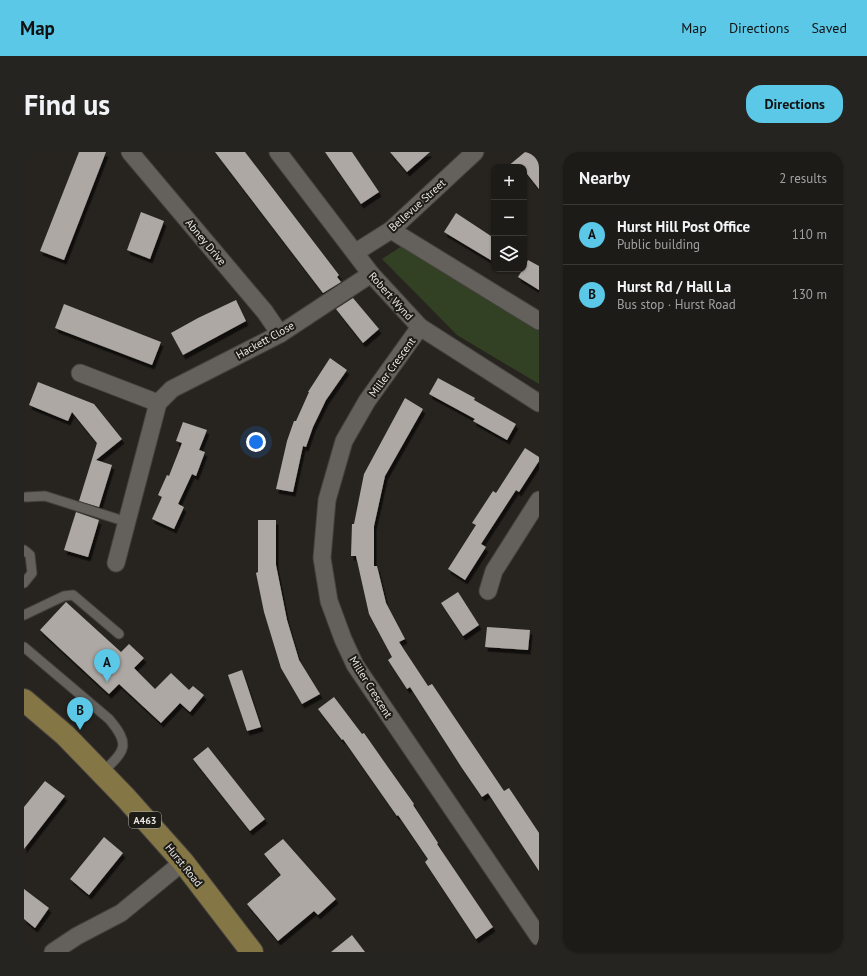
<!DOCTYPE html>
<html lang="en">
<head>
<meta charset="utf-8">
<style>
	:root { --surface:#1d1b17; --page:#252420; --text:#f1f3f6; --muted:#a0a1a1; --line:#3b3936; --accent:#5bc8e7 }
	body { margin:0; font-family:"PT Sans",sans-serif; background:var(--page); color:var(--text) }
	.controls { position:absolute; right:12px; top:12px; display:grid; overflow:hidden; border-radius:8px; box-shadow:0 1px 3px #0004 }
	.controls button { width:36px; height:36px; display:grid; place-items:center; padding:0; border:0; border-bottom:1px solid var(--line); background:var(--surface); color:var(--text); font:20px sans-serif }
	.you { position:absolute; left:232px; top:290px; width:14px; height:14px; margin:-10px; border:3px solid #fff; border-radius:50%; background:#1a73e8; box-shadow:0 0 0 6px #1a73e833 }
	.badge { display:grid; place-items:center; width:26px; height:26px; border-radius:50%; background:var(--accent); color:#111; font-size:13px; font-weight:700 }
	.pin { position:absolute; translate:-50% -33px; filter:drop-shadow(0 1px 2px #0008) }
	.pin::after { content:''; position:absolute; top:21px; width:14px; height:12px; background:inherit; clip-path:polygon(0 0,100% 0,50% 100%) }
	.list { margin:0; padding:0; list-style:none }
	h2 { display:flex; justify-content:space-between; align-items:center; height:52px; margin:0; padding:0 16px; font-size:17px }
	h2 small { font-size:13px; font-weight:400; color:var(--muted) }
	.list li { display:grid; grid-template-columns:26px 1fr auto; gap:12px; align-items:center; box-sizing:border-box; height:60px; padding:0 16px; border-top:1px solid var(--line) }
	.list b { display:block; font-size:15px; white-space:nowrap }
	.list p { margin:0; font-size:13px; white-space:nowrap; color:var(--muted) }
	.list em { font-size:13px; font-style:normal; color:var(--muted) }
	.icon { flex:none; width:22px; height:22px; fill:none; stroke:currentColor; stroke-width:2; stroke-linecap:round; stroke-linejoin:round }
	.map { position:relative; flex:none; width:515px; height:800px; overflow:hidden; border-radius:16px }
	header { display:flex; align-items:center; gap:24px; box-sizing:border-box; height:56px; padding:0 20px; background:var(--accent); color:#111 }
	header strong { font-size:19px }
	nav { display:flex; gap:22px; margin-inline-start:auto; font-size:14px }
	.intro { display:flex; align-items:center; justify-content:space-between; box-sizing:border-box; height:96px; padding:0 24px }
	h1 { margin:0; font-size:28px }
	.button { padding:10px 18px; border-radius:16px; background:var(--accent); color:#111; font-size:14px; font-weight:700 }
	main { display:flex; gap:24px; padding:0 24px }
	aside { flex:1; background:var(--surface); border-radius:16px; box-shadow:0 1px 3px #0004 }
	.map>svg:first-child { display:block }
	.green { fill:#324124 }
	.building { fill:#aea8a4; filter:url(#shadow) }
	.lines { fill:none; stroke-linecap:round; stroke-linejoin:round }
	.service-casing { stroke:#44413e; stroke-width:11 }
	.minor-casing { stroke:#44413e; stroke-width:19 }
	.primary-casing { stroke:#44413e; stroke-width:24 }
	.service { stroke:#64605b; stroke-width:9 }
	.minor { stroke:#64605b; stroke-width:17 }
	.primary { stroke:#857645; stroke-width:22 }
	.labels { text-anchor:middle; stroke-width:4; stroke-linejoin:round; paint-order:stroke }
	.shield { fill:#1d1b16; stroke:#acaaa6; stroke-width:1 }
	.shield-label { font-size:10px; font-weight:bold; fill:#e9e7e4 }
	.street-label { font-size:11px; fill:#e9e7e4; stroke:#1d1b16 }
</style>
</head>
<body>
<header>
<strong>Map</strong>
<nav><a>Map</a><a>Directions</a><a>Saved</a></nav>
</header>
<div class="intro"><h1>Find us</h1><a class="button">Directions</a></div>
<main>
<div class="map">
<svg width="515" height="800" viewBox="0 0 515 800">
	<defs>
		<filter id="shadow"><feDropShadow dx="2.5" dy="4.5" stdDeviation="0" flood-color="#0009"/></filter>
	</defs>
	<rect width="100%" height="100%" fill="#27241f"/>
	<path class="green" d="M378,94L515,179V232L433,183L358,107Z"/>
	<g class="building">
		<path d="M55,0H82L40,108L16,99Z"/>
		<path d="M191,0H221L315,123L313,125L317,130L299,141Z"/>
		<path d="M301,0H328L355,40L337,52Z"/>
		<path d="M366,0H406L383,20Z"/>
		<path d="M501,0H515V37L500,18V15H483Z"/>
		<path d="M117,60L140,69L126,107L103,98Z"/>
		<path d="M432,61L470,86V110L420,80Z"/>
		<path d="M504,108L515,114V138L494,125L499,117H500Z"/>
		<path d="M329,146L355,177L339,191L312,157Z"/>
		<path d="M212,148L222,169L159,203L147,181L174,166Z"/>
		<path d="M40,152L137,190L128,213L31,176Z"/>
		<path d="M306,206L323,218L302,248L289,275L282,295L279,294L269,340L252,337L263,289L270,269H272L285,240H284Z"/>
		<path d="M414,226L451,246L450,248L492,272L483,288L449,269L451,267L405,242Z"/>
		<path d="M14,230L70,252L98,287L72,308L88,313L75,355L55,349L73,291L48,260L44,269L5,253Z"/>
		<path d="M381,246L399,257L361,324L350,374V414H353L362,451L381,487L375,490L404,534L408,532L480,639L485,636L515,681V719L464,641L458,645L438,616L386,535L383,537L364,508L368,505L345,462L332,404H327L328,372H330L340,322Z"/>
		<path d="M159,270L183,278L175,298L181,300L172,324L168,322L154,352L160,355L150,377L128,367L138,345L134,343L143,323L145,324L158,291L152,289Z"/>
		<path d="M501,296L515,305V309L495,340L492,338L457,392L462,395L441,428L424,417L452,373L448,371L469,339L472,341Z"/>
		<path d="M52,360L75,368L64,405L40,398Z"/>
		<path d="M234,368H252V413L263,468L275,508L296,542L278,552L257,516L240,460L232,421L234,420Z"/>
		<path d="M434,440L455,473L439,484L417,451Z"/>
		<path d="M42,450L97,500L105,492L120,506L110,516L131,537L147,521L165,538L169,534L180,543L166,560L156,551L137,571L95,532L85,542L16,478Z"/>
		<path d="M463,475L506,478L504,498L461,495Z"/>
		<path d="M218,518L237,575L223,579L204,523Z"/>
		<path d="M310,545L338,582L340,581L361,611L390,652L389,653L414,691L413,692L469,775L452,787L401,710L404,707L374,663L373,664L319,587L318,588L294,557Z"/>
		<path d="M184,595L241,667L226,679L169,607Z"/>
		<path d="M21,629L41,644L0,697V655Z"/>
		<path d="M80,685L99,701L65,743L46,727Z"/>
		<path d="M259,687L312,747L294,763L290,759L254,789L223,752L257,723L240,702Z"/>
		<path d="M0,737L25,756L11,776L0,767Z"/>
		<path d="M328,783L341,800H307Z"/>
	</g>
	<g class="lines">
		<g class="service-casing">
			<g id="service">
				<path d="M2,345L21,344L103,370"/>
				<path d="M0,398L6,403L8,421L0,431"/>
				<path d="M0,463L40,444L49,443L95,482"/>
				<path d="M0,495L85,567C108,594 100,599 78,621"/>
			</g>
		</g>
		<g class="minor-casing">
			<g id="minor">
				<path d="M106,0L241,160L256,182"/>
				<path d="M254,0L347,122L396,175L515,251"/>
				<path d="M367,78L515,169"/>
				<path d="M332,100L367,78L451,0"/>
				<path d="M396,175L343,249L320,289L303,348L298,406L305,449L319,487L331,513L515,785"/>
				<path d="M56,221L134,251"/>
				<path d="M92,411L134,251L148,237L256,182L347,122"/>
				<path d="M464,439L470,419L515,348"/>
				<path d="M29,800L53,784L97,761L159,710"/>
			</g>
		</g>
		<g class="primary-casing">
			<path id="primary" d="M0,548L41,583L102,646L159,710L228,800"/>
		</g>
		<use href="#service" class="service"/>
		<use href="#minor" class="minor"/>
		<use href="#primary" class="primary"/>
	</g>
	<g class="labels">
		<rect class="shield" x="105" y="660" width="32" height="16" rx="3"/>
		<g class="shield-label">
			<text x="121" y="672">A463</text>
		</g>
		<g class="street-label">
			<text transform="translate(393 53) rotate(-42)" y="4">Bellevue Street</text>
			<text transform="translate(182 90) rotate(50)" y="4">Abney Drive</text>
			<text transform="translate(367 144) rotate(48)" y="4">Robert Wynd</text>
			<text transform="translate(241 188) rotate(-29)" y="4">Hackett Close</text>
			<text transform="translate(368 215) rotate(-54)" y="4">Miller Crescent</text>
			<text transform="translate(347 535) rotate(58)" y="4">Miller Crescent</text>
			<text transform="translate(160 713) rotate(51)" y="4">Hurst Road</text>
		</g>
	</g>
</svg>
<div class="controls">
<button>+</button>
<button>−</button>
<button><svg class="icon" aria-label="layers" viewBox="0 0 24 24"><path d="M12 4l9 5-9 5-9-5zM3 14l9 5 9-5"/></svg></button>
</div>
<div class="you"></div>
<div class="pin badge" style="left:83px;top:530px">A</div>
<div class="pin badge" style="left:56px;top:578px">B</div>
</div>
<aside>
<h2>Nearby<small>2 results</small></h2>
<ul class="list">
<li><span class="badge">A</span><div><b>Hurst Hill Post Office</b><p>Public building</p></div><em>110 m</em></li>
<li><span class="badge">B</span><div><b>Hurst Rd / Hall La</b><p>Bus stop · Hurst Road</p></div><em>130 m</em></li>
</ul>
</aside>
</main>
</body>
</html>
